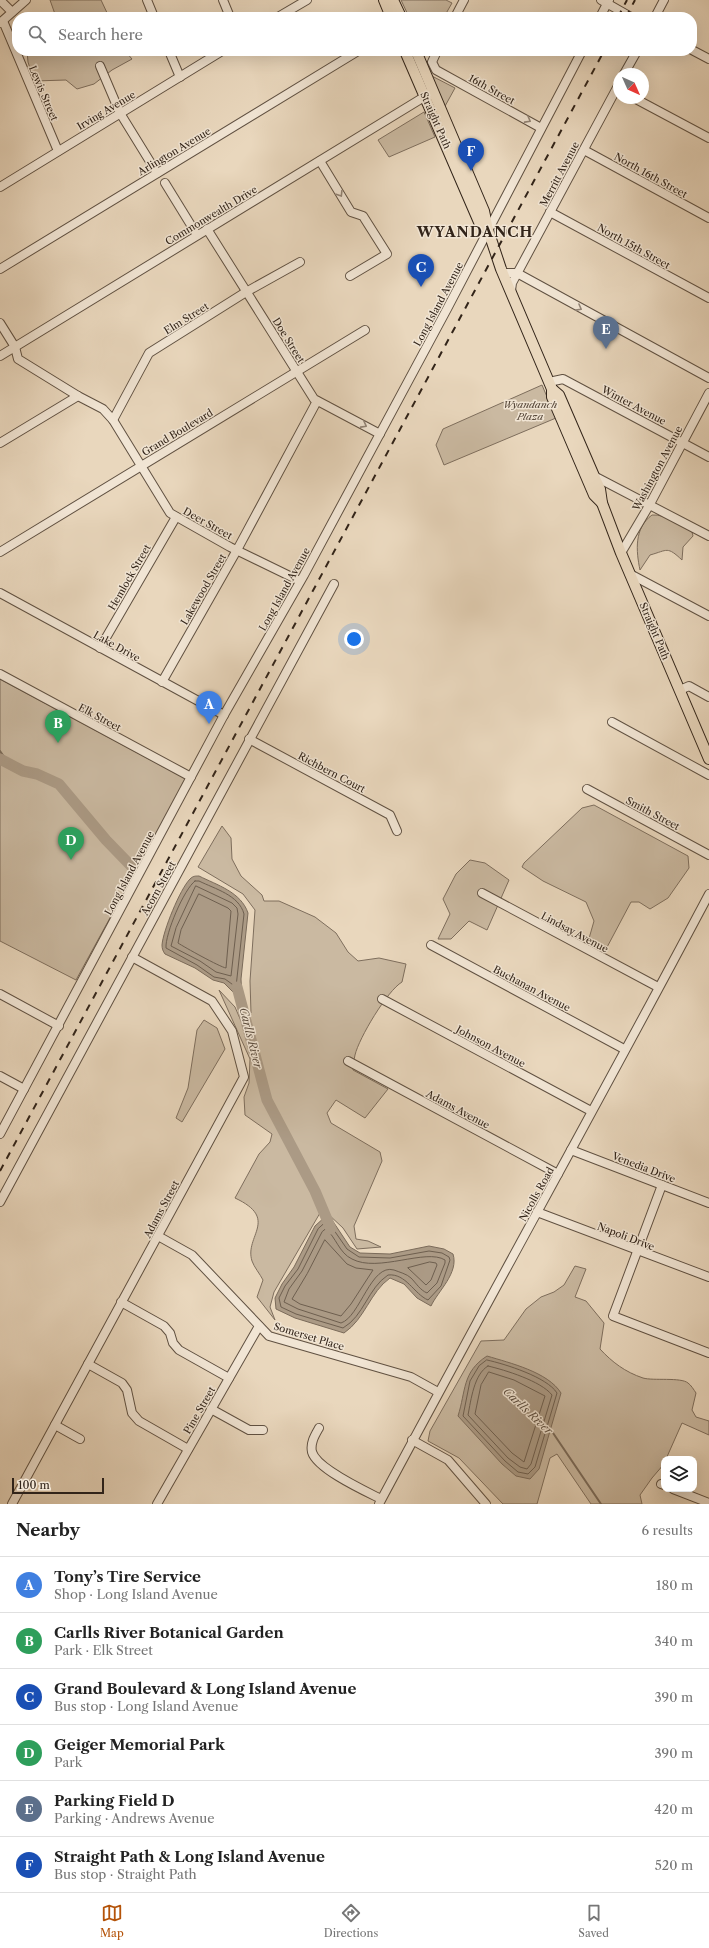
<!DOCTYPE html>
<html lang="en">
<head>
<meta charset="utf-8">
<style>
	:root { --surface:#fff; --page:#f2f2f2; --text:#222; --muted:#767676; --line:#e0e0e0; --accent:#b45309 }
	body { margin:0; font-family:"Libre Caslon Text",serif; background:var(--page); color:var(--text) }
	.controls { position:absolute; right:12px; bottom:12px; display:grid; overflow:hidden; border-radius:8px; box-shadow:0 4px 16px #0002 }
	.controls button { width:36px; height:36px; display:grid; place-items:center; padding:0; border:0; border-bottom:1px solid var(--line); background:var(--surface); color:var(--text); font:20px sans-serif }
	.compass { position:absolute; left:613px; top:68px; width:36px; height:36px; border-radius:50%; background:var(--surface); box-shadow:0 4px 16px #0002; rotate:135deg }
	.scale { position:absolute; left:12px; bottom:10px; width:92px; box-sizing:border-box; padding-left:4px; border:2px solid #322419; border-top:0; font-size:11px; line-height:14px; white-space:nowrap; color:#322419; -webkit-text-stroke:3px #f1e5d4; paint-order:stroke }
	.you { position:absolute; left:354px; top:639px; width:14px; height:14px; margin:-10px; border:3px solid #fff; border-radius:50%; background:#1a73e8; box-shadow:0 0 0 6px #1a73e833 }
	.badge { display:grid; place-items:center; width:26px; height:26px; border-radius:50%; background:var(--accent); color:#fff; font-size:13px; font-weight:700 }
	.pin { position:absolute; translate:-50% -33px; filter:drop-shadow(0 1px 2px #0008) }
	.pin::after { content:''; position:absolute; top:21px; width:14px; height:12px; background:inherit; clip-path:polygon(0 0,100% 0,50% 100%) }
	.list { margin:0; padding:0; list-style:none }
	h2 { display:flex; justify-content:space-between; align-items:center; height:52px; margin:0; padding:0 16px; font-size:17px }
	h2 small { font-size:13px; font-weight:400; color:var(--muted) }
	.list li { display:grid; grid-template-columns:26px 1fr auto; gap:12px; align-items:center; box-sizing:border-box; height:56px; padding:0 16px; border-top:1px solid var(--line) }
	.list b { display:block; font-size:15px; white-space:nowrap }
	.list p { margin:0; font-size:13px; white-space:nowrap; color:var(--muted) }
	.list em { font-size:13px; font-style:normal; color:var(--muted) }
	.icon { flex:none; width:22px; height:22px; fill:none; stroke:currentColor; stroke-width:2; stroke-linecap:round; stroke-linejoin:round }
	.map { position:relative; flex:none; width:709px; height:1504px; overflow:hidden }
	.search { position:absolute; background:var(--surface); box-shadow:0 4px 16px #0002; left:12px; right:12px; top:12px; height:44px; display:flex; align-items:center; gap:10px; box-sizing:border-box; padding:0 14px; border-radius:16px; color:var(--muted); font-size:15px }
	.sheet { height:388px; background:var(--surface) }
	nav { display:flex; justify-content:space-around; align-items:center; box-sizing:border-box; height:56px; border-top:1px solid var(--line); background:var(--surface); font-size:11px; color:var(--muted) }
	nav a { display:grid; justify-items:center; gap:2px }
	nav .on { color:var(--accent) }
	.map>svg:first-child { display:block }
	.green { fill:#cab9a1; stroke:#7e6e5d }
	.water { fill:#ab9a85; stroke:#7b6b5a }
	.lines { fill:none; stroke-linecap:round; stroke-linejoin:round }
	.shore { stroke:#6e5f4f; stroke-width:1 }
	.stream { stroke:#7b6b5a; stroke-width:2 }
	.river { stroke:#ab9a85; stroke-width:11 }
	.minor-casing { stroke:#605142; stroke-width:10 }
	.major-casing { stroke:#322419; stroke-width:12 }
	.minor { stroke:#f1e5d4; stroke-width:8 }
	.major { stroke:#e9d7bd; stroke-width:10 }
	.rail { stroke:#322419; stroke-width:2; stroke-dasharray:7 7; stroke-linecap:butt }
	.oneway { stroke:#928476 }
	.labels { text-anchor:middle; stroke-width:3; stroke-linejoin:round; paint-order:stroke }
	.street-label { font-size:10px; fill:#322419; stroke:#f1e5d4 }
	.park-label { font-size:10px; font-style:italic; fill:#58493b; stroke:#f1e5d4 }
	.water-label { font-size:11px; font-style:italic; fill:#5c4d3f; stroke:#f1e5d4 }
	.district-label { font-size:14px; font-weight:bold; letter-spacing:1px; fill:#322419; stroke:#f1e5d4 }
</style>
</head>
<body>
<div class="map">
<svg width="709" height="1504" viewBox="0 0 709 1504">
	<rect width="100%" height="100%" fill="#e9d7bd"/>
	<filter id="stains"><feTurbulence type="fractalNoise" baseFrequency=".005" numOctaves="4"/><feColorMatrix values="0 0 0 0 .2 0 0 0 0 .09 0 0 0 0 .02 0 0 0 .5 -.17"/></filter>
	<radialGradient id="worn" r=".72"><stop offset=".6" stop-color="#630" stop-opacity="0"/><stop offset="1" stop-color="#630" stop-opacity=".3"/></radialGradient>
	<g class="green">
		<path d="M50,0H101L109,17H56Z"/>
		<path d="M401,0H446L452,3L444,17H409Z"/>
		<path d="M27,51H125L132,59L112,70L94,84L77,89L66,80L34,81L28,62Z"/>
		<path d="M430,75L455,88L444,108Z"/>
		<path d="M424,112L435,137L389,157L378,140Z"/>
		<path d="M542,385L556,418L444,465L436,445L443,429Z"/>
		<path d="M652,515C666,514 680,525 692,532L693,536L683,547L682,560C667,546 668,550 650,555L640,570C636,551 634,528 652,515Z"/>
		<path d="M0,679L186,779L76,980L0,941Z"/>
		<path d="M594,805L688,856L689,868L668,898L650,909L639,902H631L605,951L588,942L594,921L586,902L543,881L522,867L524,863L582,808Z"/>
		<path d="M222,826L231,838L232,859L241,876L262,895L264,901H279L315,917L336,933L348,952L358,961L379,958L406,964L402,982C387,991 359,1038 355,1055C354,1060 353,1065 353,1070L388,1089L365,1118L336,1100L327,1113L331,1123L380,1152L382,1161L354,1226L356,1239L368,1241L381,1247L357,1249L343,1228L327,1213L325,1208L320,1213L274,1292L270,1307L275,1320L257,1297L263,1280C260,1274 254,1267 252,1261C244,1236 280,1219 235,1198L259,1154L270,1142L272,1134L245,1115L244,1097L249,1083L250,1059L219,990L235,1007L241,1021L251,1013L250,981L255,910L243,894L198,867Z"/>
		<path d="M470,860L485,863L509,880L487,930L469,921L451,939H438L450,914L443,899L456,874Z"/>
		<path d="M204,1020L217,1028L225,1049L182,1122L176,1118L188,1088L197,1030Z"/>
		<path d="M575,1266L586,1269L575,1297L586,1301L604,1323L600,1349C612,1362 625,1372 643,1378C653,1381 681,1377 688,1383C691,1385 694,1390 696,1393L692,1410L696,1417L709,1421V1435L682,1423L666,1459H664V1464L652,1478L640,1495L642,1504H591L557,1454L550,1458L537,1504H503L459,1458L428,1441L430,1431L481,1341L504,1340L526,1309L541,1297L554,1292L564,1285Z"/>
	</g>
	<g class="water">
		<path d="M199,876C217,885 241,892 248,913L241,979L242,1001L224,983L213,980L195,968L165,954C163,951 162,949 162,945C163,931 180,889 190,879C193,876 195,876 199,876Z"/>
		<path d="M326,1216L332,1220L350,1247L360,1253L390,1254L429,1246L444,1249L453,1254C459,1273 438,1291 431,1306L417,1298L404,1284L390,1278C370,1292 365,1319 344,1333L295,1318L276,1309L275,1298L282,1284L294,1267L315,1226Z"/>
		<path d="M487,1356C510,1363 548,1372 561,1393L539,1469L530,1479L516,1476L502,1464L458,1416C466,1391 462,1372 487,1356Z"/>
	</g>
	<g class="lines">
		<g class="shore">
			<path d="M195,881H199C215,889 239,895 244,914L236,987L225,979L214,977L197,965L166,948C165,934 184,889 195,881Z"/>
			<path d="M196,886L232,903L237,908L238,914L231,976L216,972L200,961L171,946L176,928Z"/>
			<path d="M199,894L228,908L231,911L226,968C220,967 184,947 178,943L181,930Z"/>
			<path d="M326,1222L329,1223L347,1249L359,1257L390,1258L429,1251L442,1253L449,1257L450,1260L441,1286L428,1300C414,1294 406,1273 388,1275C368,1288 364,1316 343,1328L296,1314L281,1307L279,1298L285,1286L298,1269L318,1229Z"/>
			<path d="M326,1229C336,1237 339,1253 352,1259C378,1273 426,1248 445,1260V1263L437,1283L427,1293C420,1290 416,1283 411,1278C407,1274 399,1272 394,1270C371,1263 360,1317 341,1323L298,1309L284,1302L289,1289L302,1271L322,1232Z"/>
			<path d="M325,1240L347,1264L356,1268L373,1270L351,1304L341,1316L300,1304L292,1299L307,1274Z"/>
			<path d="M430,1262L436,1263L437,1265L431,1280L426,1285L408,1268Z"/>
			<path d="M487,1360C505,1364 547,1377 557,1393L535,1467L528,1474L518,1472L505,1461L463,1416L470,1381L479,1366Z"/>
			<path d="M488,1366C505,1370 541,1381 552,1395L531,1464L527,1469L520,1467L508,1458L468,1415C471,1400 474,1374 488,1366Z"/>
			<path d="M489,1372L514,1380L545,1396L524,1462L512,1453L475,1414L481,1385Z"/>
		</g>
		<g class="stream">
			<path d="M0,751L7,761"/>
			<path d="M549,1427L601,1504"/>
		</g>
		<g class="river">
			<path d="M0,759L23,771L37,774L59,784L106,840L136,871"/>
			<path d="M237,987L267,1100L315,1191L331,1229"/>
		</g>
		<g class="minor-casing">
			<g id="minor">
				<path d="M0,0L12,12"/>
				<path d="M147,0L154,17"/>
				<path d="M223,0L230,17"/>
				<path d="M601,0L631,17"/>
				<path d="M278,17L307,0"/>
				<path d="M455,17L464,0"/>
				<path d="M600,17L609,0"/>
				<path d="M655,17L664,0"/>
				<path d="M3,21L58,151"/>
				<path d="M0,23L26,0"/>
				<path d="M692,50L709,59"/>
				<path d="M169,51L180,77"/>
				<path d="M437,51L432,62L436,70L541,128"/>
				<path d="M100,66L120,113L157,173"/>
				<path d="M624,74L637,51"/>
				<path d="M634,98L709,138"/>
				<path d="M584,150L709,218"/>
				<path d="M320,161L351,212L363,216L387,254L350,276"/>
				<path d="M165,183L197,235"/>
				<path d="M0,187L222,51"/>
				<path d="M550,212L709,298"/>
				<path d="M207,229L314,399L380,434"/>
				<path d="M0,269L358,51"/>
				<path d="M503,273H517L709,378"/>
				<path d="M511,291L512,283L619,84"/>
				<path d="M0,323L15,347L18,359L78,396L103,409L113,420L170,513L230,547L300,581"/>
				<path d="M0,356L429,94"/>
				<path d="M549,382L563,379L709,457"/>
				<path d="M113,420L149,353L246,292L300,262"/>
				<path d="M0,443L78,396"/>
				<path d="M594,476L709,536"/>
				<path d="M0,552L365,330"/>
				<path d="M621,553L650,504L709,393"/>
				<path d="M630,574L709,616"/>
				<path d="M0,593L224,715"/>
				<path d="M100,648L176,517"/>
				<path d="M0,674L191,777"/>
				<path d="M162,682L237,550L317,401"/>
				<path d="M680,690L689,686L709,697"/>
				<path d="M612,722L709,775"/>
				<path d="M249,739L390,815L397,831"/>
				<path d="M587,789L709,855"/>
				<path d="M482,893L658,987"/>
				<path d="M431,945L624,1049"/>
				<path d="M0,994L59,1026"/>
				<path d="M382,999L591,1111"/>
				<path d="M348,1061L558,1174"/>
				<path d="M0,1076L24,1089"/>
				<path d="M0,1134L224,715L304,575L447,309L582,51"/>
				<path d="M571,1150L709,1203"/>
				<path d="M662,1185L613,1316L709,1353"/>
				<path d="M0,1202L334,584"/>
				<path d="M537,1212L709,1277"/>
				<path d="M158,1236L192,1255L269,1336L411,1377L438,1392"/>
				<path d="M121,1302L164,1326L170,1333L173,1343L179,1350L229,1378"/>
				<path d="M88,1364L122,1383L127,1390L132,1413L139,1421L188,1449"/>
				<path d="M211,1409L249,1430H263"/>
				<path d="M55,1425L80,1439"/>
				<path d="M319,1428C315,1435 310,1443 312,1452C317,1469 365,1491 381,1499"/>
				<path d="M412,1440L448,1460L486,1504"/>
				<path d="M661,1484L664,1485"/>
				<path d="M673,1489L709,1503"/>
				<path d="M12,1504L244,1077L232,1031L212,1001L132,957"/>
				<path d="M157,1504L259,1326"/>
				<path d="M379,1504C488,1300 601,1098 709,894"/>
			</g>
		</g>
		<g class="major-casing">
			<g id="major">
				<path d="M384,0L391,17"/>
				<path d="M393,0L401,17"/>
				<path d="M405,51L479,222L488,230"/>
				<path d="M416,51L484,211L488,230L501,269L552,389L559,395L594,476L600,489L602,503L621,553L709,759"/>
				<path d="M552,389V397L594,495L602,503"/>
			</g>
		</g>
		<use href="#minor" class="minor"/>
		<use href="#major" class="major"/>
		<g class="rail">
			<path d="M618,17L627,0"/>
			<path d="M626,17L635,0"/>
			<path d="M0,1171L604,51"/>
		</g>
	</g>
	<defs><path id="oneway-chevron" d="M-2-3.5L2.5 0L-2 3.5" fill="none" stroke-width="1.6" stroke-linecap="round" stroke-linejoin="round"/></defs>
	<g class="oneway">
		<use href="#oneway-chevron" transform="translate(528 120) rotate(29)"/>
		<use href="#oneway-chevron" transform="translate(340 194) rotate(58)"/>
		<use href="#oneway-chevron" transform="translate(579 308) rotate(29)"/>
		<use href="#oneway-chevron" transform="translate(364 425) rotate(28)"/>
	</g>
	<g class="labels">
		<g class="street-label">
			<text transform="translate(492 89) rotate(29)" y="4">16th Street</text>
			<text transform="translate(44 93) rotate(67)" y="4">Lewis Street</text>
			<text transform="translate(106 110) rotate(-31)" y="4">Irving Avenue</text>
			<text transform="translate(436 120) rotate(66)" y="4">Straight Path</text>
			<text transform="translate(174 151) rotate(-31)" y="4">Arlington Avenue</text>
			<text transform="translate(559 174) rotate(-62)" y="4">Merritt Avenue</text>
			<text transform="translate(651 175) rotate(29)" y="4">North 16th Street</text>
			<text transform="translate(211 215) rotate(-31)" y="4">Commonwealth Drive</text>
			<text transform="translate(634 246) rotate(29)" y="4">North 15th Street</text>
			<text transform="translate(438 304) rotate(-62)" y="4">Long Island Avenue</text>
			<text transform="translate(186 318) rotate(-32)" y="4">Elm Street</text>
			<text transform="translate(289 340) rotate(58)" y="4">Doe Street</text>
			<text transform="translate(634 405) rotate(28)" y="4">Winter Avenue</text>
			<text transform="translate(177 432) rotate(-31)" y="4">Grand Boulevard</text>
			<text transform="translate(657 468) rotate(-62)" y="4">Washington Avenue</text>
			<text transform="translate(208 523) rotate(29)" y="4">Deer Street</text>
			<text transform="translate(129 577) rotate(-60)" y="4">Hemlock Street</text>
			<text transform="translate(203 589) rotate(-60)" y="4">Lakewood Street</text>
			<text transform="translate(284 589) rotate(-61)" y="4">Long Island Avenue</text>
			<text transform="translate(655 631) rotate(67)" y="4">Straight Path</text>
			<text transform="translate(117 646) rotate(29)" y="4">Lake Drive</text>
			<text transform="translate(100 717) rotate(28)" y="4">Elk Street</text>
			<text transform="translate(332 772) rotate(28)" y="4">Richbern Court</text>
			<text transform="translate(653 813) rotate(28)" y="4">Smith Street</text>
			<text transform="translate(129 873) rotate(-62)" y="4">Long Island Avenue</text>
			<text transform="translate(158 888) rotate(-61)" y="4">Acorn Street</text>
			<text transform="translate(575 932) rotate(28)" y="4">Lindsay Avenue</text>
			<text transform="translate(532 988) rotate(28)" y="4">Buchanan Avenue</text>
			<text transform="translate(491 1046) rotate(28)" y="4">Johnson Avenue</text>
			<text transform="translate(458 1109) rotate(28)" y="4">Adams Avenue</text>
			<text transform="translate(644 1167) rotate(21)" y="4">Venedia Drive</text>
			<text transform="translate(536 1194) rotate(-61)" y="4">Nicolls Road</text>
			<text transform="translate(161 1209) rotate(-62)" y="4">Adams Street</text>
			<text transform="translate(626 1236) rotate(21)" y="4">Napoli Drive</text>
			<text transform="translate(309 1336) rotate(17)" y="4">Somerset Place</text>
			<text transform="translate(199 1410) rotate(-60)" y="4">Pine Street</text>
		</g>
		<g class="park-label">
			<text x="530" y="408">Wyandanch<tspan x="530" dy="12">Plaza</tspan></text>
		</g>
		<g class="water-label">
			<text transform="translate(251 1038) rotate(76)" y="4">Carlls River</text>
			<text transform="translate(528 1411) rotate(43)" y="4">Carlls River</text>
		</g>
		<g class="district-label">
			<text x="475" y="237">WYANDANCH</text>
		</g>
	</g>
	<rect width="100%" height="100%" filter="url(#stains)"/>
	<rect width="100%" height="100%" fill="url(#worn)"/>
</svg>
<div class="controls">
<button><svg class="icon" aria-label="layers" viewBox="0 0 24 24"><path d="M12 4l9 5-9 5-9-5zM3 14l9 5 9-5"/></svg></button>
</div>
<svg class="compass" viewBox="-18 -18 36 36"><path d="M0-13l5 13h-10z" fill="#e53935"/><path d="M0 13l5-13h-10z" fill="#767676"/></svg>
<div class="scale">100 m</div>
<div class="you"></div>
<div class="pin badge" style="left:209px;top:724px;background:#3f7fe0">A</div>
<div class="pin badge" style="left:58px;top:743px;background:#2e9e5b">B</div>
<div class="pin badge" style="left:421px;top:287px;background:#1a4fb4">C</div>
<div class="pin badge" style="left:71px;top:860px;background:#2e9e5b">D</div>
<div class="pin badge" style="left:606px;top:349px;background:#5c6f8a">E</div>
<div class="pin badge" style="left:471px;top:171px;background:#1a4fb4">F</div>
<div class="search"><svg class="icon" aria-label="search" viewBox="0 0 24 24"><circle cx="10" cy="10" r="6"/><path d="M15 15l6 6"/></svg>Search here</div>
</div>
<section class="sheet">
<h2>Nearby<small>6 results</small></h2>
<ul class="list">
<li><span class="badge" style="background:#3f7fe0">A</span><div><b>Tony’s Tire Service</b><p>Shop · Long Island Avenue</p></div><em>180 m</em></li>
<li><span class="badge" style="background:#2e9e5b">B</span><div><b>Carlls River Botanical Garden</b><p>Park · Elk Street</p></div><em>340 m</em></li>
<li><span class="badge" style="background:#1a4fb4">C</span><div><b>Grand Boulevard &amp; Long Island Avenue</b><p>Bus stop · Long Island Avenue</p></div><em>390 m</em></li>
<li><span class="badge" style="background:#2e9e5b">D</span><div><b>Geiger Memorial Park</b><p>Park</p></div><em>390 m</em></li>
<li><span class="badge" style="background:#5c6f8a">E</span><div><b>Parking Field D</b><p>Parking · Andrews Avenue</p></div><em>420 m</em></li>
<li><span class="badge" style="background:#1a4fb4">F</span><div><b>Straight Path &amp; Long Island Avenue</b><p>Bus stop · Straight Path</p></div><em>520 m</em></li>
</ul>
</section>
<nav>
<a class="on"><svg class="icon" aria-label="map" viewBox="0 0 24 24"><path d="M3 6l6-2 6 2 6-2v14l-6 2-6-2-6 2zM9 4v14M15 6v14"/></svg>Map</a>
<a><svg class="icon" aria-label="directions" viewBox="0 0 24 24"><path d="M12 3l9 9-9 9-9-9zM9 14v-3h6M13 9l2 2-2 2"/></svg>Directions</a>
<a><svg class="icon" aria-label="saved" viewBox="0 0 24 24"><path d="M7 4h10v16l-5-4-5 4z"/></svg>Saved</a>
</nav>
</body>
</html>
